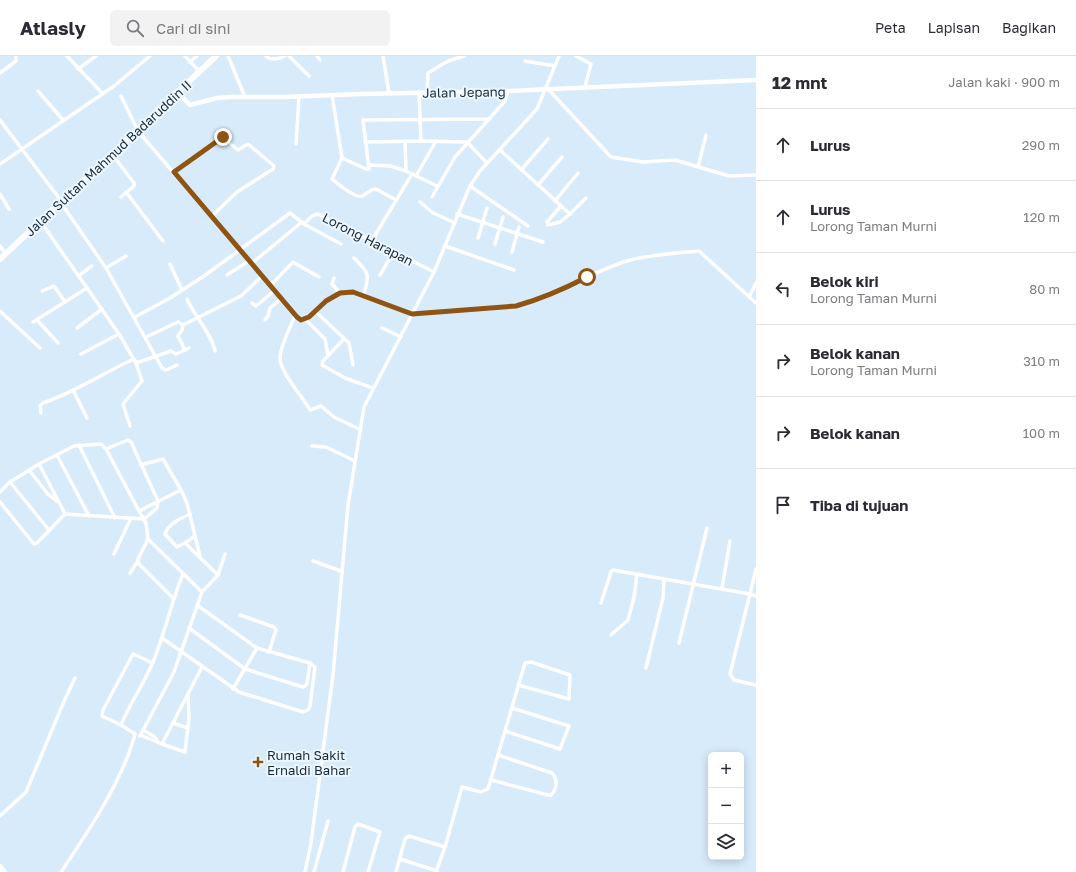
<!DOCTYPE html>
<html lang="id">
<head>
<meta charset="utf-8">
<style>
	:root { --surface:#fff; --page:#f2f2f3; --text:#2b2b33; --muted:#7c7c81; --line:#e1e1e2 }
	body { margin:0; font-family:"Golos Text",sans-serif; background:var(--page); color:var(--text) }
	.controls { position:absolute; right:12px; bottom:12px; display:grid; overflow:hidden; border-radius:6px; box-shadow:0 2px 10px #0003 }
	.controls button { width:36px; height:36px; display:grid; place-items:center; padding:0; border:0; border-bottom:1px solid var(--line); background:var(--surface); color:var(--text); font:20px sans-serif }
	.stop { position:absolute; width:12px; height:12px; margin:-9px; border:3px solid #8f5411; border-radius:50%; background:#fff }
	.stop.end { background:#8f5411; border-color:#fff; box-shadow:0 1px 4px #0008 }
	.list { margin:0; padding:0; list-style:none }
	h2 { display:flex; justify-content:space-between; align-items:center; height:52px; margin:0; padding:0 16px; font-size:17px }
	h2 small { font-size:13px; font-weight:400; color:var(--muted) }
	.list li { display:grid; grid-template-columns:26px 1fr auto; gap:12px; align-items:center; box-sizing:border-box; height:72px; padding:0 16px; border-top:1px solid var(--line) }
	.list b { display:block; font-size:15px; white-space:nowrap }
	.list p { margin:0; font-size:13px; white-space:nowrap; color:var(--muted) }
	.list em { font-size:13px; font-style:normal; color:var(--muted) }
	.icon { flex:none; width:22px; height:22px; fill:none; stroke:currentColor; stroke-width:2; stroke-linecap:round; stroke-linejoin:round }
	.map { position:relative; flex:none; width:756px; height:816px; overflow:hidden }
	header { display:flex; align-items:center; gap:24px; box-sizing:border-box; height:56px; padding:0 20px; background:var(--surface); border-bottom:1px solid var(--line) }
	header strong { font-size:19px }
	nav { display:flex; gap:22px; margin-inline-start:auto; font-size:14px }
	.search { width:280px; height:36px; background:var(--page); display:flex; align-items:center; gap:10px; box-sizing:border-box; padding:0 14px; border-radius:6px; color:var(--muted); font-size:15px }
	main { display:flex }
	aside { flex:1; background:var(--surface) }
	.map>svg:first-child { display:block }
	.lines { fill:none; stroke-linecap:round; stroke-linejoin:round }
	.minor { stroke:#fff; stroke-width:3.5 }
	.tertiary { stroke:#fff; stroke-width:4.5 }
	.trunk { stroke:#fff; stroke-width:6 }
	.route { stroke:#8f5411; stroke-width:5 }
	.poi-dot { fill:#8f5411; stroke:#edf7ff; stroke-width:1.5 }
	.labels { text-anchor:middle; stroke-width:4; stroke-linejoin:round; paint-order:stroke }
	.street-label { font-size:13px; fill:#182b3a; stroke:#edf7ff }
	.poi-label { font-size:13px; fill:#182b3a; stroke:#edf7ff; text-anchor:start }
</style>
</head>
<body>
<header>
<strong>Atlasly</strong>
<div class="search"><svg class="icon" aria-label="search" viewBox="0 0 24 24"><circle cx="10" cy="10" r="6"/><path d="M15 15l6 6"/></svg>Cari di sini</div>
<nav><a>Peta</a><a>Lapisan</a><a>Bagikan</a></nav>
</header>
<main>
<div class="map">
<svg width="756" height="816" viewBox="0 0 756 816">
	<rect width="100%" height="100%" fill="#d8ebfb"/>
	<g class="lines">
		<g class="minor">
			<path d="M67,0L102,37"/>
			<path d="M185,0L200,16"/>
			<path d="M228,0L245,41"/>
			<path d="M266,0C270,5 279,3 285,0"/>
			<path d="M289,0L309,20"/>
			<path d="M317,0L320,4"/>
			<path d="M383,0L389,37"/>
			<path d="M576,0L591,8L585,31"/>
			<path d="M525,5L555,10"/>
			<path d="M190,6L197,0"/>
			<path d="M78,13L96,0"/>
			<path d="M0,17L16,5V0"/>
			<path d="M548,33L611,101L643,106L675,104L729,120L756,119"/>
			<path d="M38,35L63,64"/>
			<path d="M427,37L428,17L448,5L464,0"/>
			<path d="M332,39L342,102L332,123C337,127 356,143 362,140C367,138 370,133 376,133L396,144"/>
			<path d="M121,40L138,75L297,261L301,264L309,261L326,245L340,237L353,236L412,258L516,250C555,240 588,217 627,205C646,199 679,197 699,195L756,247"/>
			<path d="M0,64L62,146"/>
			<path d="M421,85L467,86L487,107"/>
			<path d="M365,86L421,85L419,36"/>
			<path d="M405,86L406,115L437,130"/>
			<path d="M296,88L299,41"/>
			<path d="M500,94L570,158L586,142"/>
			<path d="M112,98L134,127V130L121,141"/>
			<path d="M342,102L366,113H369L363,64L489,63L505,45L508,35"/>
			<path d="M0,108L114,30L150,0"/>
			<path d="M370,109L390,110L406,115"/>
			<path d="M698,111L706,79"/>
			<path d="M521,114L548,83"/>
			<path d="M174,117L222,81L238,94L248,88L274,110L273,113L237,136L211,161"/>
			<path d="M416,120L436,85"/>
			<path d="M538,129L562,101"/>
			<path d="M470,130L528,170"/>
			<path d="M126,136L163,185"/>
			<path d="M0,138L9,153"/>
			<path d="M432,141L455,101L489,63"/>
			<path d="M555,145L578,117"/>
			<path d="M420,146L433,157L453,166"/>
			<path d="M61,147L106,212L162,312L166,314L177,309"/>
			<path d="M561,150L547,166L548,169L560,166L570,158"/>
			<path d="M457,158L543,186"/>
			<path d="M41,166L119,278L81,298"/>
			<path d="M304,168L312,160L318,158L434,216"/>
			<path d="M478,182L487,152"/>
			<path d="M371,186L412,118"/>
			<path d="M495,188L503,161"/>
			<path d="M0,190L6,198"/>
			<path d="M445,190L514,214"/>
			<path d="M512,196L519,171"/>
			<path d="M354,202C370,217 370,220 363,240"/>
			<path d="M170,208L182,234"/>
			<path d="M251,208L302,166"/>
			<path d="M106,212L126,200"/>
			<path d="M227,219L249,205"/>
			<path d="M380,219L393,197"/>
			<path d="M78,220L92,210"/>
			<path d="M334,222L332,228L340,237"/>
			<path d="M270,230L293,206L319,221"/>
			<path d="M42,235L54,230L65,246"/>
			<path d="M749,241L756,227"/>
			<path d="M187,243C194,260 212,278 215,295"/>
			<path d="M252,247L256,250L274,235"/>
			<path d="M0,255L40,292"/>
			<path d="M315,255L349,287L353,309"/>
			<path d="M295,259C290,273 282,286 280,300C278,314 303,341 310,354L321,350L334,361L359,373"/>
			<path d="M135,261L170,242L204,220L290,157L304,168L341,188"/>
			<path d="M305,263L325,283L328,299"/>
			<path d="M37,264L58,287"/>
			<path d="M265,264L268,260L270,252L281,243"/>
			<path d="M33,266L87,232"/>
			<path d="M183,269L241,240L262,220"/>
			<path d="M183,269L182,274L178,280L185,294"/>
			<path d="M77,272L102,253"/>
			<path d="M382,272L401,281"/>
			<path d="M119,278L136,307L171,295L176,298L189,292"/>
			<path d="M146,281L178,266L183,269"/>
			<path d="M344,283L323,305L322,309L345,322L373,332"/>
			<path d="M74,336L87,362"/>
			<path d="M41,357L40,350L43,347C75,336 103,317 134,303"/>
			<path d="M130,370L123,348L142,325L136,307"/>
			<path d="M79,389L115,462"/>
			<path d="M312,390L326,391L355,405"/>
			<path d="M106,393L128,384L131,386L158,445L157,452L144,463L65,458L39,408L74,390L101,388L106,393L139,455L146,467L148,483L151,486L202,536L174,616L140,680"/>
			<path d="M57,399L89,460"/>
			<path d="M141,409L163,403L181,434"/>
			<path d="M29,414L48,438L57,445"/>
			<path d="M10,426L49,474"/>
			<path d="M0,436L10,426L39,408"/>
			<path d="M0,446L34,488L37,487L65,458"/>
			<path d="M139,455L181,434L187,447L200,500"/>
			<path d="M190,458C181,462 168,468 165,478L177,491L185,487L218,519L202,536"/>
			<path d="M148,483L138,503L139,508L173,542"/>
			<path d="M185,487L195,480"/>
			<path d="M114,498L131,462"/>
			<path d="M313,505L341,515"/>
			<path d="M130,517L138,505"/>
			<path d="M218,519L225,498"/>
			<path d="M722,532L730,485"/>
			<path d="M756,540L750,538L730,618L734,624L756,629"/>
			<path d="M601,547L611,516L613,514L664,523"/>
			<path d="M240,559L274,571L276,574L269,596"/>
			<path d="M189,572L245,613L303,631L307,628L310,607L257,592L197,549"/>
			<path d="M611,579L628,564L634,541L637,519"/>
			<path d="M162,582L239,636L303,656L308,654L310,650L315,611L310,607"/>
			<path d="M679,587L707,472"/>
			<path d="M646,612L663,542L664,523L750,538L756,513"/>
			<path d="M233,633L257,592"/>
			<path d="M173,667L188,672"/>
			<path d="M121,669L102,660L103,654L133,598L153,607"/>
			<path d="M143,674L155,681L158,686"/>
			<path d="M505,675L560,693L569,670L512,652"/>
			<path d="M140,679L162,688L202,611"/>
			<path d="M162,688L185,696L189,662L188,638"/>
			<path d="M491,724L548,739H551C557,733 558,723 552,717L498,699"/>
			<path d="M0,760L26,736L65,643L75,622"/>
			<path d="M445,791L462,731L481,736L488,733L525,607L531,606L570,619L569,643L518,629"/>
			<path d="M400,803L437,815"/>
			<path d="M61,816C88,776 123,724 135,678L121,669C130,647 144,628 153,606C165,577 171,547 183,518"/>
			<path d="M305,816L311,787L333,619L348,449L364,351L434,216L470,130L480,115L537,53L559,0"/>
			<path d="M314,816L328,765"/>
			<path d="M343,816L355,771L358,768L380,776L368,816"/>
			<path d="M396,816L405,783L409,780L445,791L436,816"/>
		</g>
		<path class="tertiary" d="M178,37L190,49L217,42L230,41H284L361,38L508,35L756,24"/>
		<g class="trunk">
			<path d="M0,203L216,0"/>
			<path d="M0,811L4,816"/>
		</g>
	</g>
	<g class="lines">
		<path class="route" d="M223,81L174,116L297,261L301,264L309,261L326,245L340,237L353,236L412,258L516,250C541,243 564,233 587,221"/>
	</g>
	<path class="poi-dot" d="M256 700h4v4h4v4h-4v4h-4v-4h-4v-4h4z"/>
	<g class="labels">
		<g class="street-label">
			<text transform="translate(464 36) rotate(-1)" y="5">Jalan Jepang</text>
			<text transform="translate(108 102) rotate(-43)" y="5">Jalan Sultan Mahmud Badaruddin II</text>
			<text transform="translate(368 183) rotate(27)" y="5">Lorong Harapan</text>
		</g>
		<g class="poi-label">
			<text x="267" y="704">Rumah Sakit<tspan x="267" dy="15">Ernaldi Bahar</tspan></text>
		</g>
	</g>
</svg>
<div class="controls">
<button>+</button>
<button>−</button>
<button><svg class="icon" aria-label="layers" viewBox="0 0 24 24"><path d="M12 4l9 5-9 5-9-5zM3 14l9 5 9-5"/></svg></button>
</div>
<div class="stop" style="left:587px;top:221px"></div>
<div class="stop end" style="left:223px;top:81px"></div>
</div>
<aside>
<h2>12 mnt<small>Jalan kaki · 900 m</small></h2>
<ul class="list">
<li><svg class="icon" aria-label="ahead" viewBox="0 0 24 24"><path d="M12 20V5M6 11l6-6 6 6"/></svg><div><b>Lurus</b></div><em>290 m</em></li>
<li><svg class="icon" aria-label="ahead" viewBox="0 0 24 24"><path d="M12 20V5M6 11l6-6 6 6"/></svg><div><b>Lurus</b><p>Lorong Taman Murni</p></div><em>120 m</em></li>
<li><svg class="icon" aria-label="left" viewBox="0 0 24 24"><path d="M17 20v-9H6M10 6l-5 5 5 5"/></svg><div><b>Belok kiri</b><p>Lorong Taman Murni</p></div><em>80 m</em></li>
<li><svg class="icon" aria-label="right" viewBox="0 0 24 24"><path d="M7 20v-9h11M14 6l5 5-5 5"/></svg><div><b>Belok kanan</b><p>Lorong Taman Murni</p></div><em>310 m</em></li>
<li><svg class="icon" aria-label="right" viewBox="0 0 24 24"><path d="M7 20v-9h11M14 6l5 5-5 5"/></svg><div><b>Belok kanan</b></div><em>100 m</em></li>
<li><svg class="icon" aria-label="arrive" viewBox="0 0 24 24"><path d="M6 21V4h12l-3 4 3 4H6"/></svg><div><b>Tiba di tujuan</b></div></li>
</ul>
</aside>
</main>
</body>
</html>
